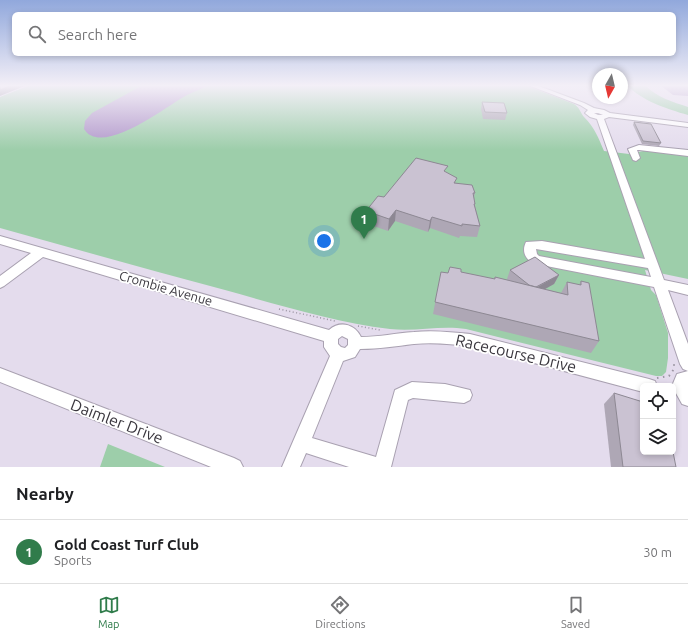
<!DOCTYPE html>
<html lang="en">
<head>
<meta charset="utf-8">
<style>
	:root { --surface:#fff; --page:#f6f6f6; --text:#202124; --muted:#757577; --line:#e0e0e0; --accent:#307c4b }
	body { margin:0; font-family:Ubuntu,sans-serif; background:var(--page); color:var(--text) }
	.controls { position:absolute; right:12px; bottom:12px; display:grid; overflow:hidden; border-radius:6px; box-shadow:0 2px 6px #0003 }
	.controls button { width:36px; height:36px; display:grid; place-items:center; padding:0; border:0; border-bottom:1px solid var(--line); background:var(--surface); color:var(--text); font:20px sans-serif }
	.compass { position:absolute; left:592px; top:68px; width:36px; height:36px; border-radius:50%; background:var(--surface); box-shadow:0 2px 6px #0003; rotate:188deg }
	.you { position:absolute; left:324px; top:241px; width:14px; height:14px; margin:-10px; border:3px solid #fff; border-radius:50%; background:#1a73e8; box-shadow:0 0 0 6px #1a73e833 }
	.badge { display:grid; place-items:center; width:26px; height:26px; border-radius:50%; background:var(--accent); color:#fff; font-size:13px; font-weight:700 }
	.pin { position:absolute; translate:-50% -33px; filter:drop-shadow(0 1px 2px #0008) }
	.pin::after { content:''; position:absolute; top:21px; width:14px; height:12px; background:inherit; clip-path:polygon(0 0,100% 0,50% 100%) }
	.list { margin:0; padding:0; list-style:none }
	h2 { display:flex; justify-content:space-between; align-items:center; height:52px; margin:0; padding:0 16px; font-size:17px }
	h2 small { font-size:13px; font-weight:400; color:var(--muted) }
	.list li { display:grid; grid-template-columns:26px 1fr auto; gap:12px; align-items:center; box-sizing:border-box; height:64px; padding:0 16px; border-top:1px solid var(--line) }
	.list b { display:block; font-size:15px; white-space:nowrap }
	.list p { margin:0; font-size:13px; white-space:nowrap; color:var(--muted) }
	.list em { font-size:13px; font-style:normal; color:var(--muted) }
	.icon { flex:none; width:22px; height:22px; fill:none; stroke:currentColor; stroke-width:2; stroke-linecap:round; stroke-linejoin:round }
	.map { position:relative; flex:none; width:688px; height:467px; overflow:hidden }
	.search { position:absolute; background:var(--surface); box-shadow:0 2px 6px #0003; left:12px; right:12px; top:12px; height:44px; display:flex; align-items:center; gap:10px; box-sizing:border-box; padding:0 14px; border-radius:6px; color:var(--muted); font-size:15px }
	.sheet { height:116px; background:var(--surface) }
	nav { display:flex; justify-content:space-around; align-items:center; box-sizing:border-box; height:56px; border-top:1px solid var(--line); background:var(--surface); font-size:11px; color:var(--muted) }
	nav a { display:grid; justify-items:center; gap:2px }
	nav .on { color:var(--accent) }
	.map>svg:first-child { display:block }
	.green { fill:#9dceaa }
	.water { fill:#af95c9 }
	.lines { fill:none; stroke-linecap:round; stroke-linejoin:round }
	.minor-casing { stroke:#a9a1b1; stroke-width:2 }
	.path-far1 { stroke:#9c96a3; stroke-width:1.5; stroke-dasharray:1 2.5; stroke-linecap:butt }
	.path { stroke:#9c96a3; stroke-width:2; stroke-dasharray:1.5 4.5; stroke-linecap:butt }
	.minor { fill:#fff; fill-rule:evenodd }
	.wall { fill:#aea7b5 }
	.shaded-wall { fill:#8d8893 }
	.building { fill:#cac2d2; stroke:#8d8893 }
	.labels { text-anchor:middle; stroke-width:3.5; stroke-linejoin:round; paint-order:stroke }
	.street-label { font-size:13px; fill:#3a373e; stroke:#fff }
	.near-street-label { font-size:16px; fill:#3a373e; stroke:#fff }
</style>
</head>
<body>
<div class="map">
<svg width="688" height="467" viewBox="0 0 688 467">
	<rect width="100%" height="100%" fill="#e4dced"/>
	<g class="green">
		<path d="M30,85H525L574,104C580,108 580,112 584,117C595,128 598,137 604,151L629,154L648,150L688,156V279L645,270L651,290L656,295L668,333V358L666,372L662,376H656L466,329C440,325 416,332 390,329C335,322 279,305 225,290C150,270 75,249 0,228V97Z"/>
		<path d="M627,85H645C656,97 673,102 688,107V115C667,109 642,101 627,85Z"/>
		<path d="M108,444L165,467H100Z"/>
	</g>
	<g class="water">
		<path d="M143,85H210C203,88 195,91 187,95C168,105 102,158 84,129L85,121L92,113Z"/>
		<path d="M660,85H688V96L673,95Z"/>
	</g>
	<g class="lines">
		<g class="minor-casing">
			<g id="minor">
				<path d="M528,85H536L584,103L594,108L604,110L610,113L688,123V127L609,117L604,119L664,280L688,285V295L668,290L688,344V406L682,404L672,386L677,374L688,371L683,369L680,364L654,287L536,264C526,261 521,252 526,242L542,241L645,259L597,119L590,117L585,113L588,110L580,105ZM594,113H598L603,115H598ZM536,249L648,268L651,277L539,256L537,254Z"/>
				<path d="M639,145L688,150V156L639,150H637L640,158L636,161L633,160L628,149Z"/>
				<path d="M0,236L329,330C340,320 355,324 361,337C379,337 396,333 414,332C433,330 451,332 470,334L649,379L655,381L657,386H643V392L470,346C451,344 433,342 414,344C396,346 379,349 360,349L355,357L343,361L312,438L376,457L395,390L412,382L445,384L470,390L472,395L470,400L464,403L413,398L408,400L391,467H349L306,453L300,467H282L330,356L324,347V341L43,257L4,286L0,288V276L31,253L0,244ZM342,336L348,339V345L345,348L341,347L338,344V339Z"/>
				<path d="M0,368L234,458L240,461L243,467H211L0,382Z"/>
			</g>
		</g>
		<g class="path-far1">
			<path d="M279,309L335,321"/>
			<path d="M358,326L380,330"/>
		</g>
		<path class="path" d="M657,378L669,376L674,369V364"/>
		<use href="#minor" class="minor"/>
	</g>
	<g class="wall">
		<path d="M482,102L507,113L505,120L483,119L481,109Z"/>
		<path d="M634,122L661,143L659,146L642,144L633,125Z"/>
		<path d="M446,172L456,183L475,193L474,197L475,204V206L480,226L477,237L460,236L459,238L430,228L428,232L395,221L388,231L365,223L366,211L384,197Z"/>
		<path d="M510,270L559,275L554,284L545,289L561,293L567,282L579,285L581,281L599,341L591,353L433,314L441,272L448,273L461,272L494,279L495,277L508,280L507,279Z"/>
		<path d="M614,393L676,467H611L604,404Z"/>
	</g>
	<g class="shaded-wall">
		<path d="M12,85H27L0,96V90Z"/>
		<path d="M396,210L395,221L388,231L389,219Z"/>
		<path d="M432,217L430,228L428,232L430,221Z"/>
		<path d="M559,275L554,284L529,298L534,289Z"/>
	</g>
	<g class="building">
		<path d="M0,85H12L0,90Z"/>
		<path d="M482,102L504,103L507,113L485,112Z"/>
		<path d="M634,122L651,124L661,143L643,141Z"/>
		<path d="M416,158L448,166L444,171L457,178L454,183L472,185L475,193H473L475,204H474L480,226L462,224V226L432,217L430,221L396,210L389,219L366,211L378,196L384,197Z"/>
		<path d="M535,257L559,275L536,287L529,285L510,270Z"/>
		<path d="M450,267L461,269V272L495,279V277L568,295L567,282L581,285V281L589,283L599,341L435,302L441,272L448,273Z"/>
		<path d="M614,393L643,402V452H673L676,467H623Z"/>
	</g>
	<linearGradient id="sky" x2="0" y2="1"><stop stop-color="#91a8dc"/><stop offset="0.57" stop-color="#f3eff7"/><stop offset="1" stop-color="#f3eff7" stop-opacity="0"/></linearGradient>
	<rect width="688" height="150" fill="url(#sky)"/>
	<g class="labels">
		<g class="street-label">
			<text transform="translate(166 288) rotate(16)" y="5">Crombie Avenue</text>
		</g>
		<g class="near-street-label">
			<text transform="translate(516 353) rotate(13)" y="6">Racecourse Drive</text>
			<text transform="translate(117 421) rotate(21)" y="6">Daimler Drive</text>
		</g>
	</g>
</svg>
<div class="controls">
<button><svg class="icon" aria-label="locate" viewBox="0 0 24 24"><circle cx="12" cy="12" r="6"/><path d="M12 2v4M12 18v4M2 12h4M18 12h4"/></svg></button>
<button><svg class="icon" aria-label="layers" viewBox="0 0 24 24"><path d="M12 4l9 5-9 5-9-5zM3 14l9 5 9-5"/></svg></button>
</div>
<svg class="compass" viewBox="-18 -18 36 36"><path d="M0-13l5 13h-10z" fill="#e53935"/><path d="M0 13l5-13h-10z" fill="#757577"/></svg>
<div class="you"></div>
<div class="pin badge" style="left:364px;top:239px">1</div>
<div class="search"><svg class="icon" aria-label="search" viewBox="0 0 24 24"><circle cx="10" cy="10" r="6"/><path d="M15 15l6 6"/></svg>Search here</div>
</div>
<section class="sheet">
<h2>Nearby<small></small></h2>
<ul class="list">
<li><span class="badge">1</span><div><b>Gold Coast Turf Club</b><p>Sports</p></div><em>30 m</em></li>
</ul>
</section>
<nav>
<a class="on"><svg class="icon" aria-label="map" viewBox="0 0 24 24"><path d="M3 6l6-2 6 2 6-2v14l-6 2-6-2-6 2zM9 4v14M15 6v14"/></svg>Map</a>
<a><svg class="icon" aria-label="directions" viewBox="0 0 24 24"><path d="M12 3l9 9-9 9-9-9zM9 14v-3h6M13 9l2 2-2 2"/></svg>Directions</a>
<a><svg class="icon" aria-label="saved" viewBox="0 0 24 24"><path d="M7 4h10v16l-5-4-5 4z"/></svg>Saved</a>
</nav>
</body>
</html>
